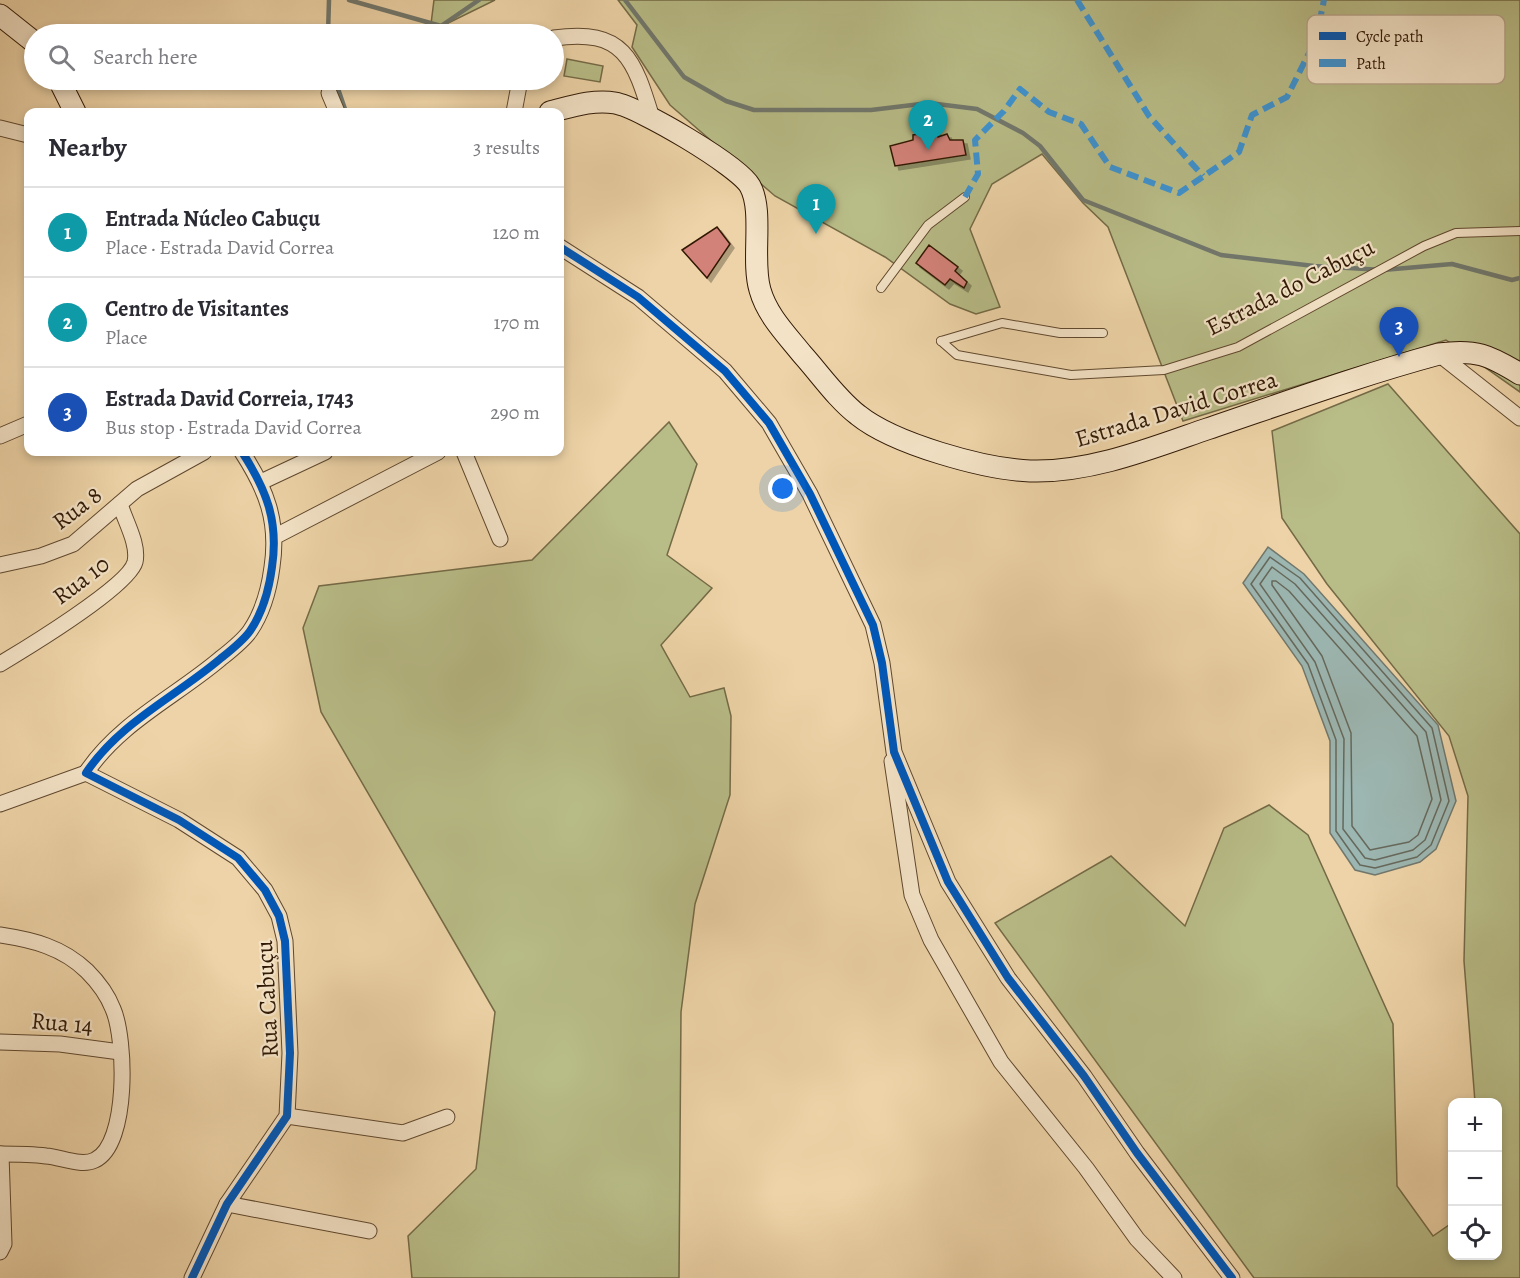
<!DOCTYPE html>
<html lang="en">
<head>
<meta charset="utf-8">
<style>
	:root { --surface:#fff; --page:#f7f7f7; --text:#2b2b33; --muted:#7c7c81; --line:#e1e1e2; --accent:#8f2418 }
	body { margin:0; font-family:Alegreya,serif; background:var(--page); color:var(--text) }
	.controls { position:absolute; right:18px; bottom:18px; display:grid; overflow:hidden; border-radius:12px; box-shadow:0 3px 9px #0003 }
	.controls button { width:54px; height:54px; display:grid; place-items:center; padding:0; border:0; border-bottom:2px solid var(--line); background:var(--surface); color:var(--text); font:30px sans-serif }
	.you { position:absolute; left:783px; top:489px; width:21px; height:21px; margin:-15px; border:4px solid #fff; border-radius:50%; background:#1a73e8; box-shadow:0 0 0 9px #1a73e833 }
	.badge { display:grid; place-items:center; width:39px; height:39px; border-radius:50%; background:var(--accent); color:#fff; font-size:20px; font-weight:700 }
	.pin { position:absolute; translate:-50% -50px; filter:drop-shadow(0 2px 3px #0008) }
	.pin::after { content:''; position:absolute; top:32px; width:21px; height:18px; background:inherit; clip-path:polygon(0 0,100% 0,50% 100%) }
	.list { margin:0; padding:0; list-style:none }
	h2 { display:flex; justify-content:space-between; align-items:center; height:78px; margin:0; padding:0 24px; font-size:26px }
	h2 small { font-size:20px; font-weight:400; color:var(--muted) }
	.list li { display:grid; grid-template-columns:39px 1fr auto; gap:18px; align-items:center; box-sizing:border-box; height:90px; padding:0 24px; border-top:2px solid var(--line) }
	.list b { display:block; font-size:22px; white-space:nowrap }
	.list p { margin:0; font-size:20px; white-space:nowrap; color:var(--muted) }
	.list em { font-size:20px; font-style:normal; color:var(--muted) }
	.icon { flex:none; width:33px; height:33px; fill:none; stroke:currentColor; stroke-width:2; stroke-linecap:round; stroke-linejoin:round }
	.map { position:relative; flex:none; width:1520px; height:1278px; overflow:hidden }
	.search { position:absolute; background:var(--surface); box-shadow:0 3px 9px #0003; left:24px; top:24px; width:540px; height:66px; display:flex; align-items:center; gap:15px; box-sizing:border-box; padding:0 21px; border-radius:33px; color:var(--muted); font-size:22px }
	.panel { position:absolute; background:var(--surface); box-shadow:0 3px 9px #0003; left:24px; top:108px; width:540px; height:348px; border-radius:12px }
	.map>svg:first-child { display:block }
	.green { fill:#b8bc87; stroke:#746a46; stroke-width:1.5 }
	.water { fill:#9cb6b1; stroke:#71776c; stroke-width:1.5 }
	.lines { fill:none; stroke-linecap:round; stroke-linejoin:round }
	.shore { stroke:#66685b; stroke-width:1.5 }
	.stream { stroke:#71776c; stroke-width:4.5 }
	.building { fill:#d38279; stroke:#311905; stroke-width:1.5; filter:url(#shadow) }
	.lane-casing { stroke:#60482e; stroke-width:10 }
	.street-casing { stroke:#60482e; stroke-width:17 }
	.secondary-casing { stroke:#311905; stroke-width:23 }
	.lane { stroke:#f3e2c6; stroke-width:8 }
	.street { stroke:#f3e2c6; stroke-width:15 }
	.secondary { stroke:#f3e2c6; stroke-width:21 }
	.quiet { stroke:#3d93d1; stroke-width:6; stroke-dasharray:12 6; stroke-linecap:butt }
	.cycleway-casing { stroke:#f3e2c6; stroke-width:11 }
	.cycleway { stroke:#0057b8; stroke-width:8 }
	.labels { text-anchor:middle; stroke-width:4.5; stroke-linejoin:round; paint-order:stroke }
	.street-label { font-size:24px; fill:#311905; stroke:#f3e2c6 }
	.key { fill:#f3e2c6; stroke:#b9a68c; stroke-width:1.5 }
	.key-label { font-size:16px; fill:#311905 }
</style>
</head>
<body>
<div class="map">
<svg width="1520" height="1278" viewBox="0 0 1520 1278">
	<defs>
		<filter id="shadow"><feDropShadow dx="4" dy="4" stdDeviation="0" flood-color="#0004"/></filter>
	</defs>
	<rect width="100%" height="100%" fill="#edd3a7"/>
	<filter id="stains"><feTurbulence type="fractalNoise" baseFrequency=".00333" numOctaves="4"/><feColorMatrix values="0 0 0 0 .2 0 0 0 0 .09 0 0 0 0 .02 0 0 0 .5 -.17"/></filter>
	<radialGradient id="worn" r=".72"><stop offset=".6" stop-color="#630" stop-opacity="0"/><stop offset="1" stop-color="#630" stop-opacity=".3"/></radialGradient>
	<g class="green">
		<path d="M434,0H495L430,32Z"/>
		<path d="M618,0H1520V392L1446,340L1183,421L1108,227L1083,203L1042,154L992,184L970,229L1000,307L976,314L950,304L885,257L775,196L670,105L632,47L637,25Z"/>
		<path d="M567,59L603,66L600,82L564,76Z"/>
		<path d="M1388,384L1520,534V1278H1254L995,923L1111,856L1185,926L1224,828L1269,805L1308,835L1393,1024L1397,1186L1433,1236L1452,1223V1256H1498V1102H1475L1464,961L1468,796L1449,736L1327,584L1282,518L1272,431Z"/>
		<path d="M669,422L697,464L667,555L712,588L661,645L690,697L724,688L731,716L730,795L695,904L681,1012L679,1278H412L408,1236L476,1169L495,1012L321,712L303,628L319,586L532,560Z"/>
	</g>
	<path class="water" d="M1268,547L1304,574L1438,725L1456,801L1436,849L1420,862L1375,875L1355,870L1330,833V741L1302,666L1243,583Z"/>
	<g class="lines">
		<g class="shore">
			<path d="M1270,557L1300,578L1432,728L1449,801L1431,845L1417,857L1375,868L1360,865L1336,831V740L1308,664L1251,584Z"/>
			<path d="M1272,567L1295,584L1426,732L1441,800L1425,840L1413,850L1375,860L1365,858L1343,829L1344,739L1315,662L1260,584Z"/>
			<path d="M1272,581H1276L1289,591L1417,736L1432,799L1418,835L1409,842L1370,850L1352,826L1351,733L1322,656L1272,585Z"/>
		</g>
		<g class="stream">
			<path d="M349,0L441,26L479,0"/>
			<path d="M625,0L684,77L726,101L754,110H871L929,103L977,109L1023,133L1040,146L1083,200L1221,255L1314,266L1383,270L1452,264L1512,280L1520,278"/>
			<path d="M328,34L329,0"/>
			<path d="M335,80L346,112"/>
		</g>
	</g>
	<g class="building">
		<path d="M937,131L938,137L947,134L950,140H963L966,155L895,166L890,146L913,140V135Z"/>
		<path d="M717,227L730,244L707,278L682,250Z"/>
		<path d="M929,245L958,267L955,271L967,282L964,288L950,279L945,285L916,263Z"/>
	</g>
	<g class="lines">
		<g class="lane-casing">
			<g id="lane">
				<path d="M881,288L928,225L965,197"/>
				<path d="M941,341L957,355L1071,375L1164,370L1238,347L1424,246L1456,233L1520,231"/>
				<path d="M941,341L1002,323L1060,333H1103"/>
			</g>
		</g>
		<g class="street-casing">
			<g id="street">
				<path d="M554,38C624,28 634,59 652,118"/>
				<path d="M329,93L337,112"/>
				<path d="M514,112L520,80"/>
				<path d="M0,128L28,135"/>
				<path d="M560,247L638,297L725,371L769,423L810,494L873,625L882,663L894,752L948,882L1008,978L1084,1076L1137,1153L1232,1278"/>
				<path d="M1439,354L1520,418"/>
				<path d="M0,436L28,424"/>
				<path d="M464,452L500,539"/>
				<path d="M261,482L325,452"/>
				<path d="M274,537L438,452"/>
				<path d="M0,565L41,556L73,544L137,489L204,452"/>
				<path d="M0,664C25,649 129,586 135,562C139,544 125,521 120,504"/>
				<path d="M892,761L912,895L931,940L1001,1062L1086,1168L1137,1239L1174,1278"/>
				<path d="M86,773L179,820L238,858L265,890L279,916L285,941L290,1053L287,1116L227,1204L192,1278"/>
				<path d="M86,773C119,723 175,697 220,659C230,651 243,641 250,631C263,612 269,590 272,567C279,521 266,489 242,452"/>
				<path d="M0,804L86,773"/>
				<path d="M0,935C33,940 62,947 87,971C97,981 108,996 113,1009C126,1039 129,1144 95,1160C81,1167 61,1157 46,1156C31,1154 15,1154 0,1154"/>
				<path d="M0,1042L60,1044L120,1052"/>
				<path d="M287,1116L403,1133L447,1117"/>
				<path d="M227,1204L369,1231"/>
				<path d="M0,1252L4,1244L1,1154"/>
			</g>
		</g>
		<g class="secondary-casing">
			<g id="secondary">
				<path d="M0,15L34,42"/>
				<path d="M59,80L75,112"/>
				<path d="M550,112C570,107 593,99 615,103C639,107 739,166 750,186C764,211 751,260 760,290C767,315 786,334 802,354C820,374 837,399 858,415C894,444 984,469 1030,471C1090,473 1152,448 1207,429C1284,403 1361,375 1439,354C1476,349 1489,355 1520,374"/>
			</g>
		</g>
		<use href="#lane" class="lane"/>
		<use href="#street" class="street"/>
		<use href="#secondary" class="secondary"/>
		<g class="quiet">
			<path d="M1077,0L1149,116L1203,176"/>
			<path d="M965,197L978,174L975,140L1004,111L1020,89L1049,112L1081,124L1110,167L1179,193L1239,152L1252,115L1287,97L1316,39L1324,0"/>
		</g>
		<g class="cycleway-casing">
			<g id="cycleway">
				<path d="M560,247L638,297L725,371L769,423L810,494L873,625L882,663L894,752L948,882L1008,978L1084,1076L1137,1153L1232,1278"/>
				<path d="M192,1278L227,1204L287,1116L290,1053L285,941L279,916L265,890L238,858L179,820L86,773C119,723 175,697 220,659C230,651 243,641 250,631C263,612 269,590 272,567C279,521 266,489 242,452"/>
			</g>
		</g>
		<use href="#cycleway" class="cycleway"/>
	</g>
	<g class="labels">
		<g class="street-label">
			<text transform="translate(1290 287) rotate(-27)" y="8">Estrada do Cabuçu</text>
			<text transform="translate(1176 409) rotate(-17)" y="8">Estrada David Correa</text>
			<text transform="translate(77 508) rotate(-37)" y="8">Rua 8</text>
			<text transform="translate(81 580) rotate(-37)" y="8">Rua 10</text>
			<text transform="translate(267 999) rotate(-93)" y="8">Rua Cabuçu</text>
			<text transform="translate(62 1023) rotate(5)" y="8">Rua 14</text>
		</g>
	</g>
	<rect x="1307" y="15" width="198" height="69" rx="9" class="key"/>
	<rect x="1319" y="32" width="27" height="8" fill="#0057b8"/>
	<rect x="1319" y="59" width="27" height="8" fill="#3d93d1"/>
	<g class="key-label">
		<text x="1356" y="42">Cycle path</text>
		<text x="1356" y="69">Path</text>
	</g>
	<rect width="100%" height="100%" filter="url(#stains)"/>
	<rect width="100%" height="100%" fill="url(#worn)"/>
</svg>
<div class="controls">
<button>+</button>
<button>−</button>
<button><svg class="icon" aria-label="locate" viewBox="0 0 24 24"><circle cx="12" cy="12" r="6"/><path d="M12 2v4M12 18v4M2 12h4M18 12h4"/></svg></button>
</div>
<div class="you"></div>
<div class="pin badge" style="left:816px;top:234px;background:#0f9aa8">1</div>
<div class="pin badge" style="left:928px;top:150px;background:#0f9aa8">2</div>
<div class="pin badge" style="left:1399px;top:357px;background:#1a4fb4">3</div>
<div class="search"><svg class="icon" aria-label="search" viewBox="0 0 24 24"><circle cx="10" cy="10" r="6"/><path d="M15 15l6 6"/></svg>Search here</div>
<section class="panel">
<h2>Nearby<small>3 results</small></h2>
<ul class="list">
<li><span class="badge" style="background:#0f9aa8">1</span><div><b>Entrada Núcleo Cabuçu</b><p>Place · Estrada David Correa</p></div><em>120 m</em></li>
<li><span class="badge" style="background:#0f9aa8">2</span><div><b>Centro de Visitantes</b><p>Place</p></div><em>170 m</em></li>
<li><span class="badge" style="background:#1a4fb4">3</span><div><b>Estrada David Correia, 1743</b><p>Bus stop · Estrada David Correa</p></div><em>290 m</em></li>
</ul>
</section>
</div>
</body>
</html>
